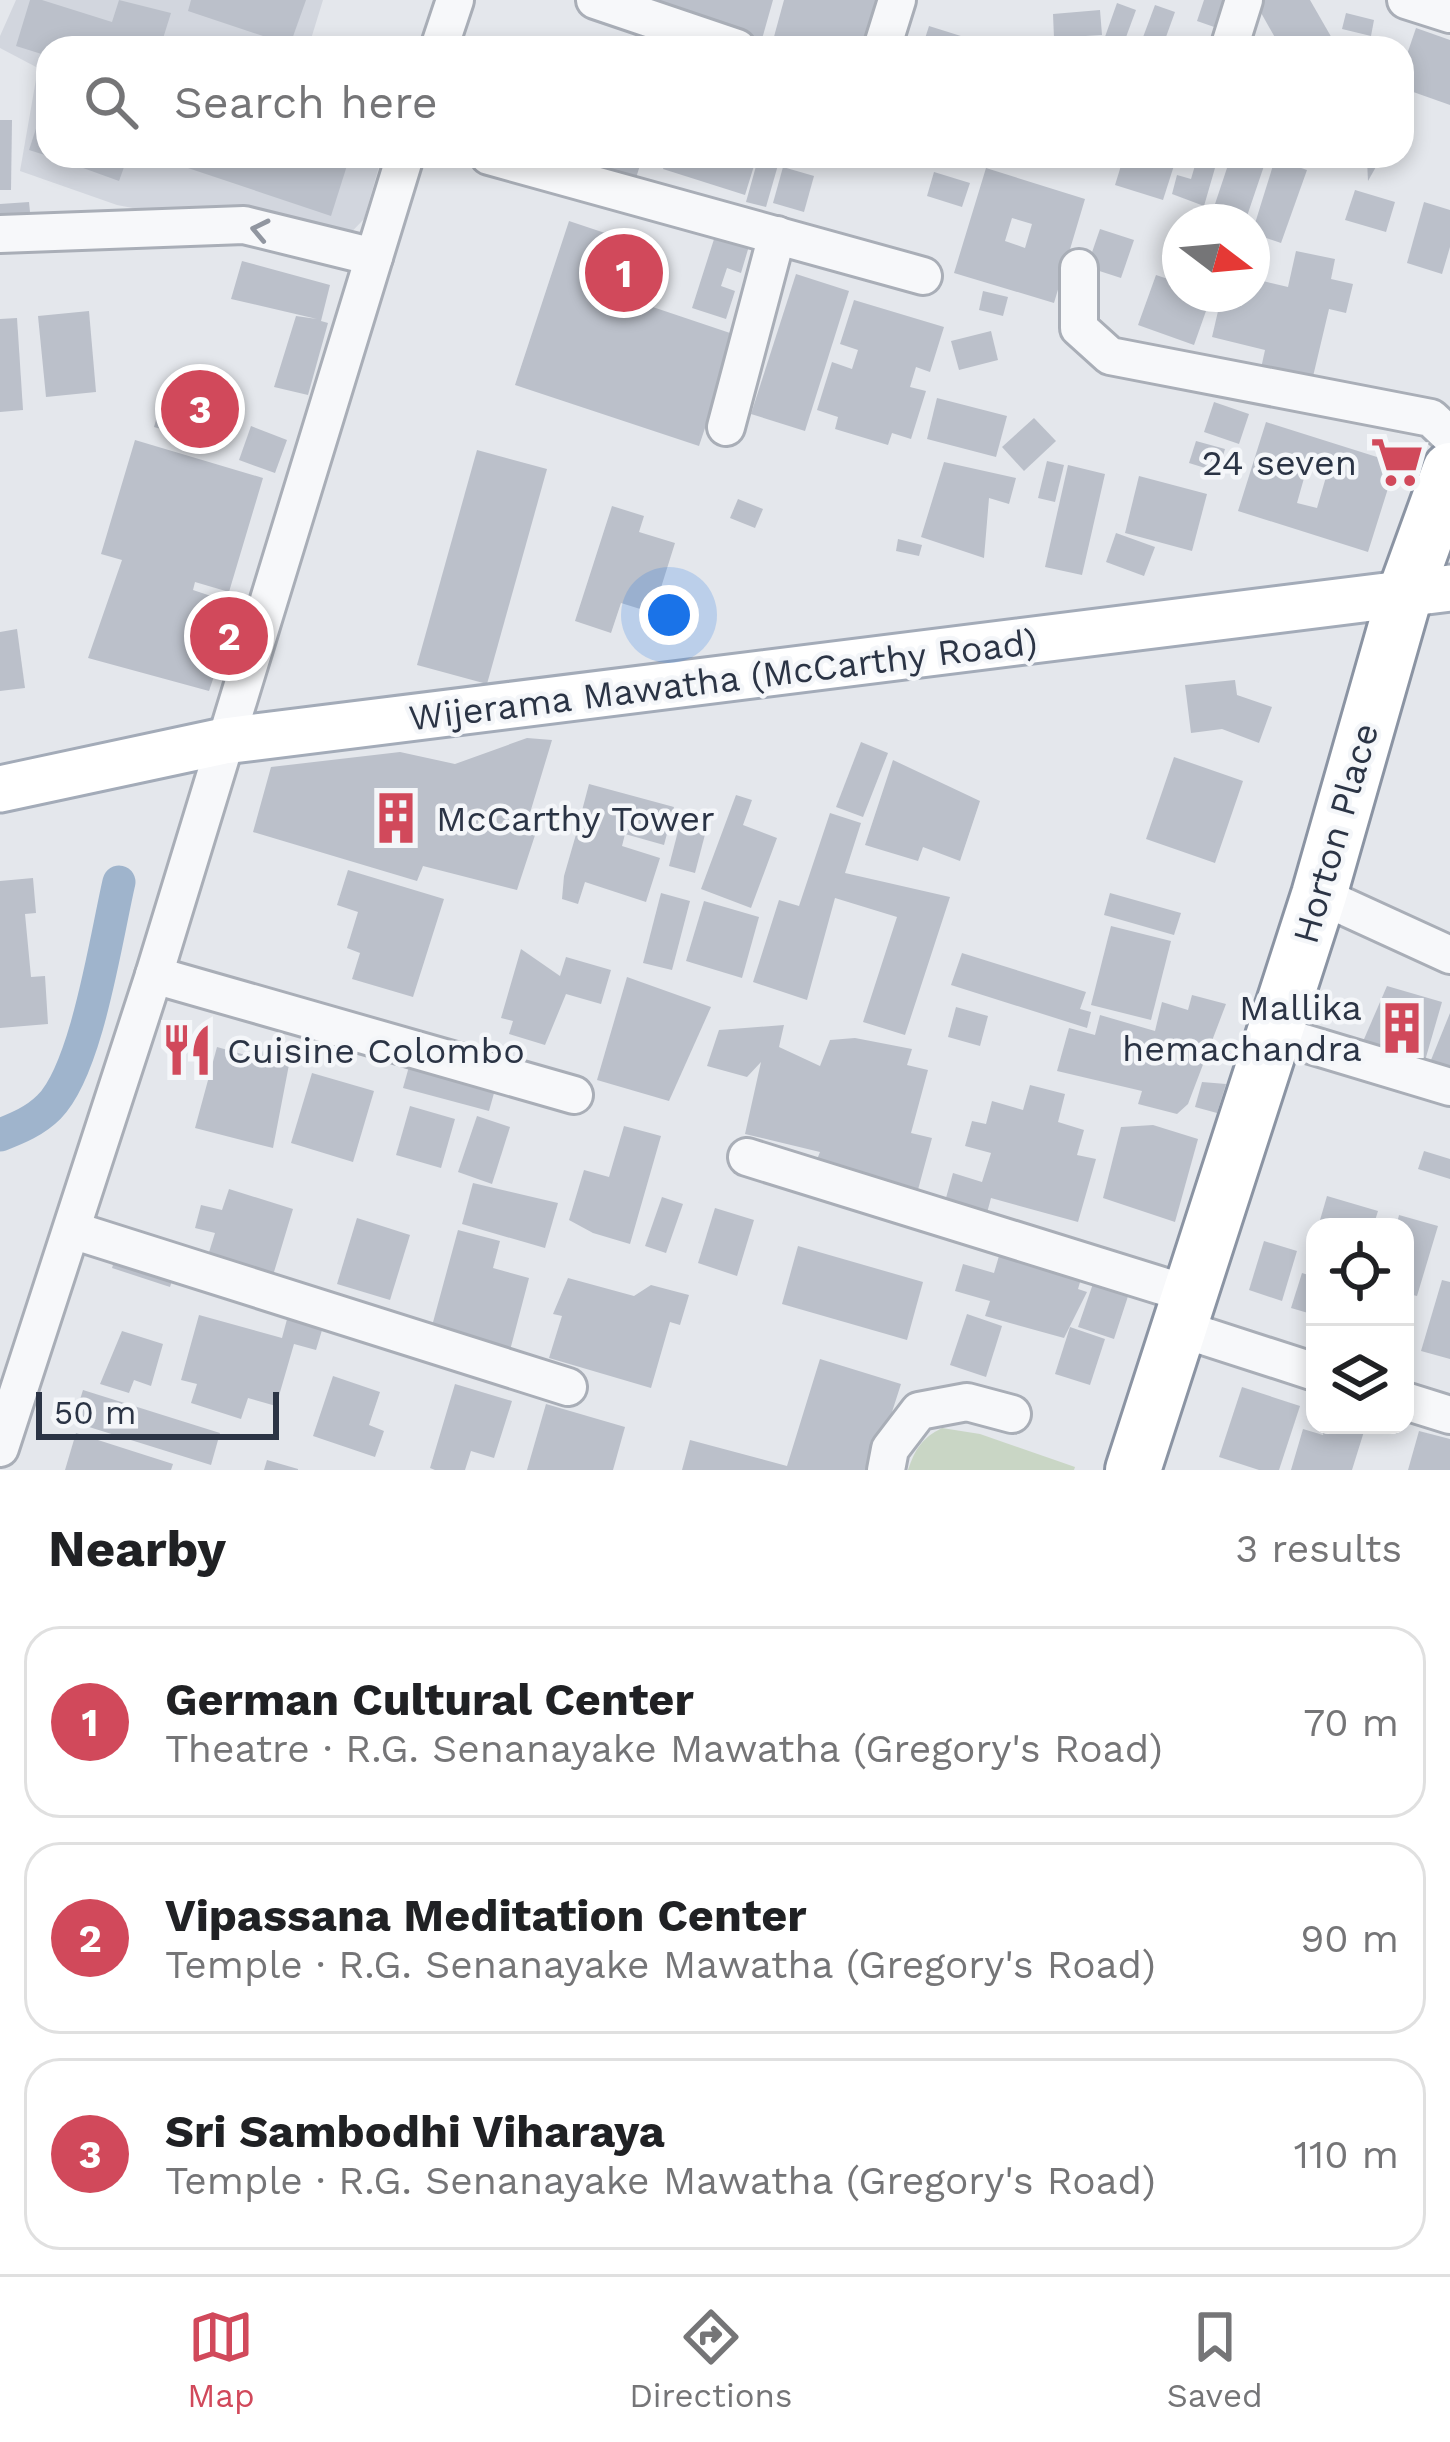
<!DOCTYPE html>
<html lang="en">
<head>
<meta charset="utf-8">
<style>
	:root { --surface:#fff; --page:#f2f2f2; --text:#202124; --muted:#757577; --line:#e0e0e0; --accent:#d1495b }
	body { margin:0; font-family:"Work Sans",sans-serif; background:var(--page); color:var(--text) }
	.controls { position:absolute; right:36px; bottom:36px; display:grid; overflow:hidden; border-radius:24px; box-shadow:0 6px 18px #0003 }
	.controls button { width:108px; height:108px; display:grid; place-items:center; padding:0; border:0; border-bottom:3px solid var(--line); background:var(--surface); color:var(--text); font:60px sans-serif }
	.compass { position:absolute; left:1162px; top:204px; width:108px; height:108px; border-radius:50%; background:var(--surface); box-shadow:0 6px 18px #0003; rotate:106deg }
	.scale { position:absolute; left:36px; bottom:30px; width:243px; box-sizing:border-box; padding-left:12px; border:6px solid #2b3445; border-top:0; font-size:33px; line-height:42px; white-space:nowrap; color:#2b3445; -webkit-text-stroke:9px #f4f6f9; paint-order:stroke }
	.you { position:absolute; left:669px; top:615px; width:42px; height:42px; margin:-30px; border:9px solid #fff; border-radius:50%; background:#1a73e8; box-shadow:0 0 0 18px #1a73e833 }
	.badge { display:grid; place-items:center; width:78px; height:78px; border-radius:50%; background:var(--accent); color:#fff; font-size:39px; font-weight:700 }
	.pin { position:absolute; translate:-50% -50%; border:6px solid #fff; box-shadow:0 3px 12px #0006 }
	.list { margin:0; padding:0; list-style:none }
	h2 { display:flex; justify-content:space-between; align-items:center; height:156px; margin:0; padding:0 48px; font-size:51px }
	h2 small { font-size:39px; font-weight:400; color:var(--muted) }
	.list li { display:grid; grid-template-columns:78px 1fr auto; gap:36px; align-items:center; box-sizing:border-box; height:192px; margin:0 24px 24px; padding:0 24px; border:3px solid var(--line); border-radius:36px }
	.list b { display:block; font-size:45px; white-space:nowrap }
	.list p { margin:0; font-size:39px; white-space:nowrap; color:var(--muted) }
	.list em { font-size:39px; font-style:normal; color:var(--muted) }
	.icon { flex:none; width:66px; height:66px; fill:none; stroke:currentColor; stroke-width:2; stroke-linecap:round; stroke-linejoin:round }
	.map { position:relative; flex:none; width:1450px; height:1470px; overflow:hidden }
	.search { position:absolute; background:var(--surface); box-shadow:0 6px 18px #0003; left:36px; right:36px; top:36px; height:132px; display:flex; align-items:center; gap:30px; box-sizing:border-box; padding:0 42px; border-radius:36px; color:var(--muted); font-size:45px }
	.sheet { height:804px; background:var(--surface) }
	nav { display:flex; justify-content:space-around; align-items:center; box-sizing:border-box; height:168px; border-top:3px solid var(--line); background:var(--surface); font-size:33px; color:var(--muted) }
	nav a { display:grid; justify-items:center; gap:6px }
	nav .on { color:var(--accent) }
	.map>svg:first-child { display:block }
	.built { fill:#d2d6de }
	.green { fill:#c9d6c5 }
	.lines { fill:none; stroke-linecap:round; stroke-linejoin:round }
	.canal { stroke:#9fb4cc; stroke-width:33 }
	.building { fill:#bbc0ca; fill-rule:evenodd }
	.minor-casing { stroke:#a9aeb7; stroke-width:42 }
	.major-casing { stroke:#a3abb8; stroke-width:51 }
	.highway-casing { stroke:#8b94a3; stroke-width:60 }
	.minor { stroke:#f7f8fa; stroke-width:36 }
	.major { stroke:#fff; stroke-width:45 }
	.highway { stroke:#fff; stroke-width:54 }
	.oneway { stroke:#9196a0 }
	.labels { text-anchor:middle; stroke-width:9; stroke-linejoin:round; paint-order:stroke }
	.poi-label { font-size:36px; fill:#2b3445; stroke:#f4f6f9; text-anchor:end }
	.street-label { font-size:36px; fill:#2b3445; stroke:#f4f6f9 }
</style>
</head>
<body>
<div class="map">
<svg width="1450" height="1470" viewBox="0 0 1450 1470">
	<rect width="100%" height="100%" fill="#e4e7ec"/>
	<path class="built" d="M16,0H323L311,39L334,48H48V156H382L364,219L337,247L117,205L20,171L38,68L0,48V36Z"/>
	<path class="green" d="M942,1428L980,1434L1075,1467L1074,1470H908C915,1449 922,1438 942,1428Z"/>
	<g class="lines">
		<path class="canal" d="M0,1135C18,1128 35,1121 49,1107C87,1069 106,938 119,882"/>
	</g>
	<g class="building">
		<path d="M30,0H42L112,22L119,0L171,13L160,48H48V56L16,46Z"/>
		<path d="M191,0H306L290,45L188,11Z"/>
		<path d="M650,0H773L760,46L647,11Z"/>
		<path d="M784,0H889L865,48H783L772,44Z"/>
		<path d="M1204,0H1230L1220,29L1197,21Z"/>
		<path d="M1263,0H1310L1333,40L1319,48H1281L1256,4Z"/>
		<path d="M1117,3L1136,10L1122,48H1101Z"/>
		<path d="M1155,5L1175,12L1162,48H1139Z"/>
		<path d="M1100,10L1102,35L1054,38L1053,14Z"/>
		<path d="M1346,13L1374,20L1371,36L1342,29Z"/>
		<path d="M929,26L996,47L995,48H922Z"/>
		<path d="M1416,28L1450,40V105L1402,88V69Z"/>
		<path d="M1344,38L1368,48H1340Z"/>
		<path d="M47,95H48V156L29,150Z"/>
		<path d="M0,120H12L11,190H0Z"/>
		<path d="M50,156H128L119,181Z"/>
		<path d="M152,156H350L331,216Z"/>
		<path d="M542,156H643L635,181Z"/>
		<path d="M667,156H757L745,195L663,169Z"/>
		<path d="M1124,156H1177L1163,200L1115,185Z"/>
		<path d="M1231,156L1267,157L1245,222L1211,216Z"/>
		<path d="M1382,156L1368,181L1367,160Z"/>
		<path d="M758,159L778,165L766,207L746,202Z"/>
		<path d="M1275,159L1307,170L1281,243L1252,233Z"/>
		<path d="M1196,162L1215,168L1204,206L1172,194L1177,175L1191,179Z"/>
		<path d="M783,167L814,176L804,212L773,203Z"/>
		<path d="M986,168L1085,199L1054,303L954,273ZM1012,218L1032,224L1025,248L1005,241Z"/>
		<path d="M934,172L970,183L962,207L927,196Z"/>
		<path d="M1355,190L1395,202L1386,232L1345,220Z"/>
		<path d="M29,202L32,232L0,236V204Z"/>
		<path d="M1424,202L1450,210V247L1442,274L1407,263Z"/>
		<path d="M569,221L635,243L617,295L736,335L699,446L515,385Z"/>
		<path d="M1100,229L1134,240L1121,278L1087,267Z"/>
		<path d="M715,236L749,246L741,273L727,268L721,286L735,291L726,319L692,308Z"/>
		<path d="M1252,245L1266,248L1259,280L1288,287L1296,251L1335,259L1331,279L1353,284L1346,313L1329,309L1311,385L1260,373L1265,350L1212,337L1222,294H1252Z"/>
		<path d="M242,261L330,285L321,321L328,323L308,395L274,387L296,316L317,319L231,299Z"/>
		<path d="M796,274L849,291L805,431L751,414Z"/>
		<path d="M1156,275L1180,283V294H1212L1194,345L1138,325Z"/>
		<path d="M983,291L1008,297L1003,316L979,310Z"/>
		<path d="M854,300L944,327L930,372L916,367L910,387L926,391L911,439L892,433L888,445L835,429L838,417L817,410L832,362L852,369L858,350L840,344Z"/>
		<path d="M89,311L96,392L46,397L38,316Z"/>
		<path d="M17,318L23,410L0,412V319Z"/>
		<path d="M991,331L998,360L959,370L951,341Z"/>
		<path d="M937,398L1007,416L996,457L927,439Z"/>
		<path d="M1214,402L1249,414L1239,444L1204,432Z"/>
		<path d="M160,406L181,412L175,433L154,427Z"/>
		<path d="M1034,418L1056,441L1024,471L1002,447Z"/>
		<path d="M1266,422L1396,463L1368,552L1238,511ZM1308,464L1328,470L1317,508L1297,503Z"/>
		<path d="M251,426L287,440L275,473L239,460Z"/>
		<path d="M135,440L263,478L229,592L195,582L193,590L238,605L209,691L88,658L122,560L101,554Z"/>
		<path d="M1196,441L1225,449L1218,472L1189,463Z"/>
		<path d="M477,450L547,469L487,684L417,665Z"/>
		<path d="M1047,461L1064,465L1055,502L1038,498Z"/>
		<path d="M944,462L1016,478L1009,504L989,498L984,558L921,537Z"/>
		<path d="M1068,465L1105,474L1082,575L1045,567Z"/>
		<path d="M1139,476L1207,494L1192,551L1125,533Z"/>
		<path d="M738,499L763,509L755,528L730,518Z"/>
		<path d="M612,506L644,516L639,532L675,543L653,613L621,603L611,633L575,621Z"/>
		<path d="M1116,533L1155,547L1144,576L1106,562Z"/>
		<path d="M898,539L922,545L919,556L896,551Z"/>
		<path d="M17,629L25,688L0,691V632Z"/>
		<path d="M1235,680L1237,695L1272,707L1259,743L1222,729L1191,733L1185,685Z"/>
		<path d="M527,738L552,740L530,813L539,823L517,890L423,866L417,881L253,832L271,767L400,752L455,764Z"/>
		<path d="M861,742L888,753L863,817L836,807Z"/>
		<path d="M1174,757L1243,781L1215,863L1146,839Z"/>
		<path d="M893,760L980,801L960,861L923,847L918,861L865,845Z"/>
		<path d="M589,784L674,807L664,845L625,834L622,846L660,858L646,902L585,882L578,904L562,899L564,876L577,831L588,835L579,822Z"/>
		<path d="M736,795L752,800L743,825L777,838L751,908L701,889Z"/>
		<path d="M683,812L709,819L695,873L669,866Z"/>
		<path d="M830,813L861,823L845,873L950,897L905,1035L863,1022L897,917L835,898L807,1000L753,982L779,900L799,906Z"/>
		<path d="M348,870L444,899L413,997L352,979L360,953L347,948L358,912L337,905Z"/>
		<path d="M33,878L36,913L25,914L31,977L45,976L48,1024L0,1028V881Z"/>
		<path d="M661,893L690,901L672,970L643,963Z"/>
		<path d="M1110,893L1181,913L1174,935L1104,915Z"/>
		<path d="M704,901L759,917L742,978L686,961Z"/>
		<path d="M1111,926L1171,941L1151,1020L1091,1005Z"/>
		<path d="M521,949L560,976L566,957L611,970L601,1004L566,994L545,1045L509,1034L513,1021L501,1018Z"/>
		<path d="M962,953L1086,992L1080,1009L1091,1012L1087,1028L951,985Z"/>
		<path d="M627,977L711,1007L669,1101L597,1080Z"/>
		<path d="M1387,986L1442,1002L1422,1071L1358,1053Z"/>
		<path d="M1192,995L1226,1004L1188,1104L1177,1114L1138,1104L1142,1091L1057,1071L1069,1028L1095,1035L1100,1015L1155,1031L1162,1002L1188,1010Z"/>
		<path d="M956,1007L988,1016L980,1046L948,1037Z"/>
		<path d="M1450,1013V1074L1429,1065Z"/>
		<path d="M784,1025L779,1047L820,1066L830,1040L855,1038L912,1049L907,1065L928,1070L911,1133L932,1138L916,1197L814,1167L820,1152L745,1134L761,1062L747,1077L707,1066L719,1030Z"/>
		<path d="M266,1041L292,1049L273,1148L195,1128L217,1047L260,1059Z"/>
		<path d="M410,1063L496,1086L489,1111L403,1088Z"/>
		<path d="M312,1073L374,1091L353,1162L291,1143Z"/>
		<path d="M1202,1082L1226,1084L1217,1113L1195,1107Z"/>
		<path d="M1030,1085L1065,1094L1058,1122L1084,1130L1077,1155L1096,1159L1078,1222L991,1198L984,1224L942,1212L953,1173L982,1182L991,1153L965,1146L972,1121L986,1124L992,1101L1023,1110Z"/>
		<path d="M410,1106L455,1119L441,1168L396,1155Z"/>
		<path d="M477,1116L510,1127L492,1184L458,1172Z"/>
		<path d="M1153,1125L1198,1139L1175,1222L1103,1198L1121,1127Z"/>
		<path d="M624,1126L661,1136L630,1244L593,1233L569,1220L584,1170L609,1177Z"/>
		<path d="M1424,1151L1450,1159V1179L1418,1169Z"/>
		<path d="M473,1183L558,1203L545,1248L462,1224Z"/>
		<path d="M229,1189L293,1209L271,1282L206,1262L215,1233L195,1228L201,1205L222,1210Z"/>
		<path d="M1327,1196L1378,1211L1373,1227H1318Z"/>
		<path d="M662,1197L683,1204L666,1253L645,1246Z"/>
		<path d="M715,1208L754,1220L737,1276L698,1263Z"/>
		<path d="M1399,1215L1438,1226L1417,1296L1405,1293V1227H1396Z"/>
		<path d="M357,1218L410,1235L390,1300L337,1284Z"/>
		<path d="M458,1230L500,1241L493,1268L529,1278L508,1358L429,1337Z"/>
		<path d="M1264,1241L1297,1251L1282,1301L1249,1290Z"/>
		<path d="M798,1246L923,1282L907,1340L782,1304Z"/>
		<path d="M118,1249L176,1269L170,1287L112,1268Z"/>
		<path d="M1001,1249L1083,1272L1078,1289L1087,1292L1064,1338L985,1316L990,1301L955,1291L963,1264L994,1273Z"/>
		<path d="M1302,1273L1315,1277V1315L1291,1308Z"/>
		<path d="M1096,1275L1131,1287L1114,1339L1078,1327Z"/>
		<path d="M568,1278L634,1296L651,1285L689,1295L680,1325L670,1322L651,1388L549,1358L562,1316L553,1314Z"/>
		<path d="M1442,1280L1450,1282V1359L1421,1351Z"/>
		<path d="M290,1308L326,1317L316,1350L294,1344L276,1406L248,1398L241,1419L191,1403L197,1384L181,1380L199,1315L282,1338Z"/>
		<path d="M967,1314L1002,1326L986,1377L950,1365Z"/>
		<path d="M1070,1327L1105,1339L1090,1385L1055,1374Z"/>
		<path d="M122,1331L163,1344L151,1386L134,1380L129,1393L100,1384Z"/>
		<path d="M820,1359L901,1384L883,1440L898,1470H682L690,1440L787,1466Z"/>
		<path d="M333,1376L380,1392L369,1425L384,1431L375,1457L313,1436Z"/>
		<path d="M455,1384L512,1401L494,1458L471,1451L465,1470H435L430,1468Z"/>
		<path d="M1242,1387L1300,1406L1279,1470H1259L1219,1457Z"/>
		<path d="M83,1390L220,1433L211,1465L73,1422Z"/>
		<path d="M546,1404L625,1427L613,1470H527Z"/>
		<path d="M1326,1425H1366L1352,1470H1291L1303,1429L1323,1435Z"/>
		<path d="M1419,1431L1450,1439V1470H1408Z"/>
		<path d="M76,1433L173,1464L171,1470H65Z"/>
		<path d="M267,1460L298,1469V1470H264Z"/>
	</g>
	<g class="lines">
		<g class="minor-casing">
			<g id="minor">
				<path d="M595,0L737,48"/>
				<path d="M1406,0L1450,14"/>
				<path d="M439,48L455,0"/>
				<path d="M882,48L897,0"/>
				<path d="M1229,48L1244,0"/>
				<path d="M489,156L923,276"/>
				<path d="M0,234L244,225L374,257"/>
				<path d="M1079,268V328L1110,356L1431,418L1450,436"/>
				<path d="M726,427L777,235"/>
				<path d="M1319,895L1450,955"/>
				<path d="M154,975L574,1095"/>
				<path d="M1274,1034L1450,1087"/>
				<path d="M747,1157L1191,1295"/>
				<path d="M72,1230L568,1387"/>
				<path d="M1179,1328L1315,1372"/>
				<path d="M1405,1401L1450,1415"/>
				<path d="M0,1448L154,975L405,156"/>
				<path d="M886,1470L890,1449L919,1411L967,1402L1012,1414"/>
			</g>
		</g>
		<g class="major-casing">
			<path id="major" d="M0,789L224,741L1450,588"/>
		</g>
		<g class="highway-casing">
			<path id="highway" d="M1133,1470L1319,895L1406,591L1450,470"/>
		</g>
		<use href="#minor" class="minor"/>
		<use href="#major" class="major"/>
		<use href="#highway" class="highway"/>
	</g>
	<defs><path id="oneway-chevron" d="M-2-3.5L2.5 0L-2 3.5" fill="none" stroke-width="1.6" stroke-linecap="round" stroke-linejoin="round" transform="scale(3)"/></defs>
	<use class="oneway" href="#oneway-chevron" transform="translate(260 230) rotate(-168)"/>
	<defs>
		<g id="supermarket-bare" transform="scale(4.14)"><path d="M-6-5.5h2.5l.6 2H6L4.5 2H-2.5L-4.4-4H-6ZM-1.5 3.2a1.3 1.3 0 1 0 .1 0ZM3 3.2a1.3 1.3 0 1 0 .1 0Z" fill="#d1495b" stroke="#f4f6f9" stroke-width="2.5" paint-order="stroke"/></g>
		<g id="building-bare" transform="scale(4.14)"><path d="M-4-6H4V6H1V3H-1V6H-4ZM-2.5-4.3h1.7v1.8h-1.7ZM.8-4.3h1.7v1.8H.8ZM-2.5-1h1.7V.8h-1.7ZM.8-1h1.7V.8H.8Z" fill="#d1495b" stroke="#f4f6f9" stroke-width="2.5" paint-order="stroke"/></g>
		<g id="restaurant-bare" transform="scale(4.14)"><path d="M-5-6h1v4h1v-4h1v4h1v-4h1v5L-1.5 .5V6h-2V.5L-5-1ZM5-6V6H3V1.5H1.5Q1.5-4 5-6Z" fill="#d1495b" stroke="#f4f6f9" stroke-width="2.5" paint-order="stroke"/></g>
	</defs>
	<g fill-rule="evenodd">
		<use href="#supermarket-bare" x="1397" y="462"/>
		<use href="#building-bare" x="396" y="818"/>
		<use href="#building-bare" x="1402" y="1028"/>
		<use href="#restaurant-bare" x="187" y="1050"/>
	</g>
	<g class="labels">
		<g class="poi-label">
			<text x="1357" y="475">24 seven</text>
			<text x="436" y="831" text-anchor="start">McCarthy Tower</text>
			<text x="1362" y="1020">Mallika<tspan x="1362" dy="41">hemachandra</tspan></text>
			<text x="227" y="1063" text-anchor="start">Cuisine Colombo</text>
		</g>
		<g class="street-label">
			<text transform="translate(723 679) rotate(-7)" y="13">Wijerama Mawatha (McCarthy Road)</text>
			<text transform="translate(1335 833) rotate(-74)" y="13">Horton Place</text>
		</g>
	</g>
</svg>
<div class="controls">
<button><svg class="icon" aria-label="locate" viewBox="0 0 24 24"><circle cx="12" cy="12" r="6"/><path d="M12 2v4M12 18v4M2 12h4M18 12h4"/></svg></button>
<button><svg class="icon" aria-label="layers" viewBox="0 0 24 24"><path d="M12 4l9 5-9 5-9-5zM3 14l9 5 9-5"/></svg></button>
</div>
<svg class="compass" viewBox="-18 -18 36 36"><path d="M0-13l5 13h-10z" fill="#e53935"/><path d="M0 13l5-13h-10z" fill="#757577"/></svg>
<div class="scale">50 m</div>
<div class="you"></div>
<div class="pin badge" style="left:624px;top:273px">1</div>
<div class="pin badge" style="left:229px;top:636px">2</div>
<div class="pin badge" style="left:200px;top:409px">3</div>
<div class="search"><svg class="icon" aria-label="search" viewBox="0 0 24 24"><circle cx="10" cy="10" r="6"/><path d="M15 15l6 6"/></svg>Search here</div>
</div>
<section class="sheet">
<h2>Nearby<small>3 results</small></h2>
<ul class="list">
<li><span class="badge">1</span><div><b>German Cultural Center</b><p>Theatre · R.G. Senanayake Mawatha (Gregory's Road)</p></div><em>70 m</em></li>
<li><span class="badge">2</span><div><b>Vipassana Meditation Center</b><p>Temple · R.G. Senanayake Mawatha (Gregory's Road)</p></div><em>90 m</em></li>
<li><span class="badge">3</span><div><b>Sri Sambodhi Viharaya</b><p>Temple · R.G. Senanayake Mawatha (Gregory's Road)</p></div><em>110 m</em></li>
</ul>
</section>
<nav>
<a class="on"><svg class="icon" aria-label="map" viewBox="0 0 24 24"><path d="M3 6l6-2 6 2 6-2v14l-6 2-6-2-6 2zM9 4v14M15 6v14"/></svg>Map</a>
<a><svg class="icon" aria-label="directions" viewBox="0 0 24 24"><path d="M12 3l9 9-9 9-9-9zM9 14v-3h6M13 9l2 2-2 2"/></svg>Directions</a>
<a><svg class="icon" aria-label="saved" viewBox="0 0 24 24"><path d="M7 4h10v16l-5-4-5 4z"/></svg>Saved</a>
</nav>
</body>
</html>
